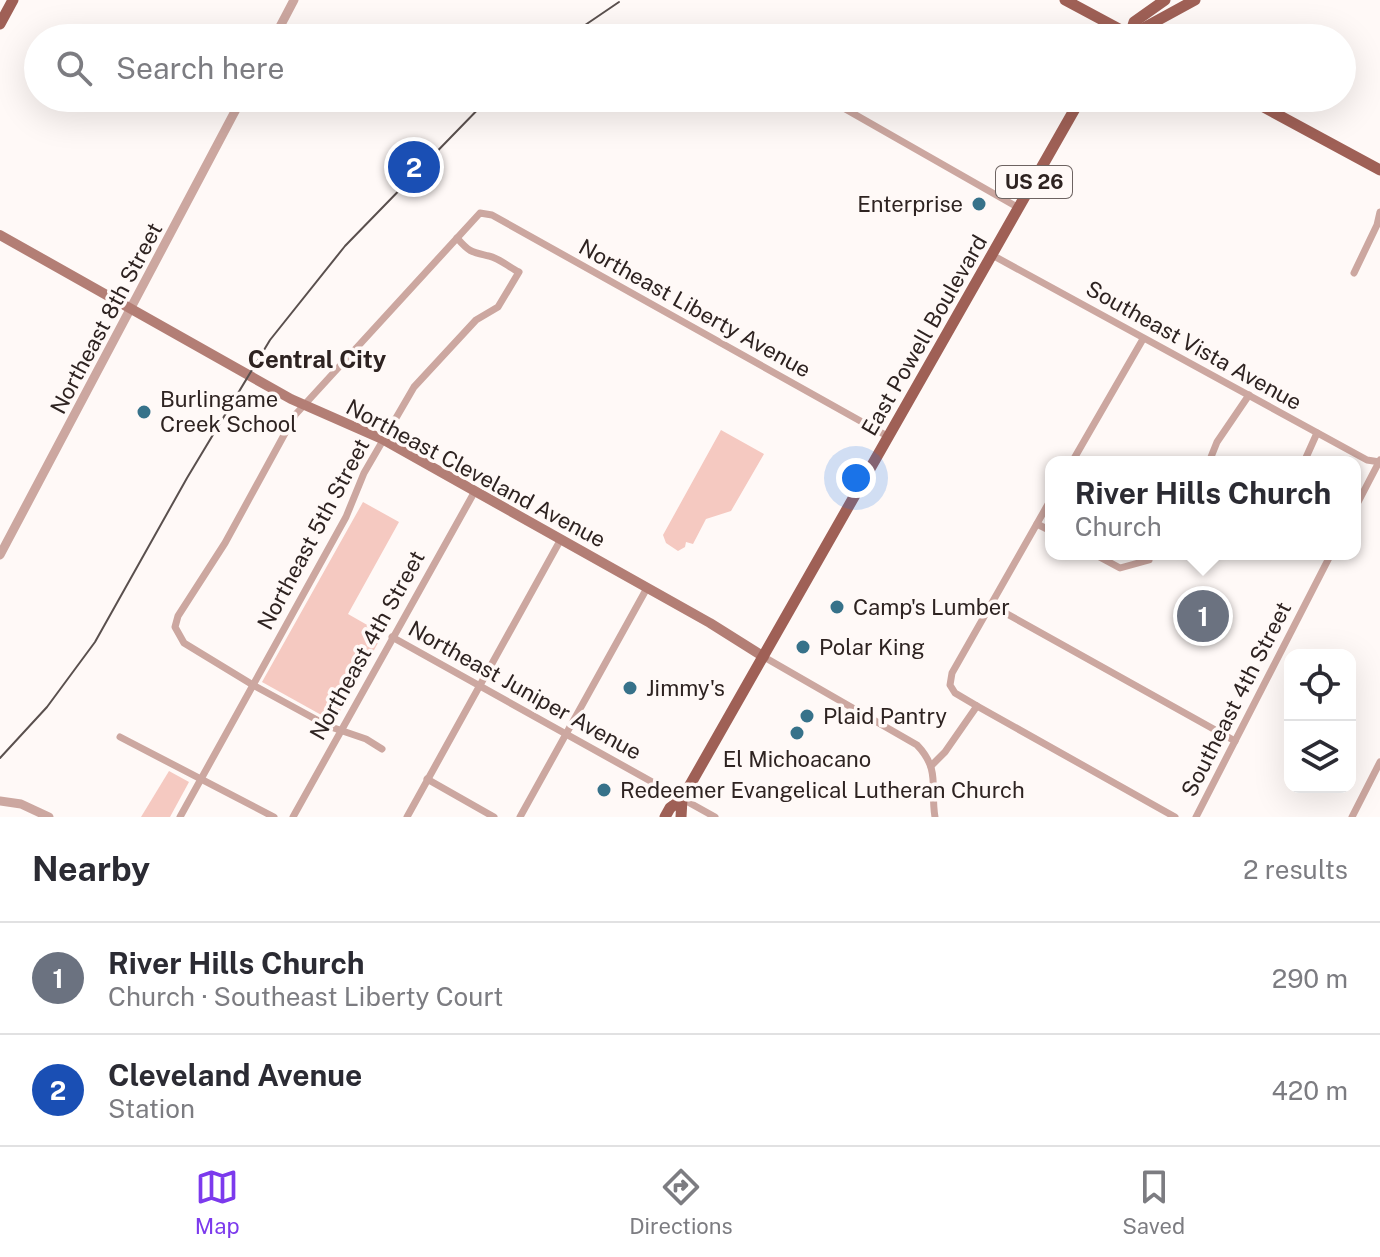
<!DOCTYPE html>
<html lang="en">
<head>
<meta charset="utf-8">
<style>
	:root { --surface:#fff; --page:#f2f2f3; --text:#2b2b33; --muted:#7c7c81; --line:#e1e1e2; --accent:#7c3aed }
	body { margin:0; font-family:"Public Sans",sans-serif; background:var(--page); color:var(--text) }
	.controls { position:absolute; right:24px; bottom:24px; display:grid; overflow:hidden; border-radius:16px; box-shadow:0 8px 32px #0002 }
	.controls button { width:72px; height:72px; display:grid; place-items:center; padding:0; border:0; border-bottom:2px solid var(--line); background:var(--surface); color:var(--text); font:40px sans-serif }
	.you { position:absolute; left:856px; top:478px; width:28px; height:28px; margin:-20px; border:6px solid #fff; border-radius:50%; background:#1a73e8; box-shadow:0 0 0 12px #1a73e833 }
	.badge { display:grid; place-items:center; width:52px; height:52px; border-radius:50%; background:var(--accent); color:#fff; font-size:26px; font-weight:700 }
	.pin { position:absolute; translate:-50% -50%; border:4px solid #fff; box-shadow:0 2px 8px #0006 }
	.popup { position:absolute; left:1045px; top:456px; width:316px; height:104px; box-sizing:border-box; display:grid; place-content:center; border-radius:16px; background:var(--surface); filter:drop-shadow(0 2px 6px #0005); font-size:26px; white-space:nowrap; color:var(--muted) }
	.popup b { font-size:30px; color:var(--text) }
	.popup::after { content:''; position:absolute; left:50%; top:100%; margin-left:-16px; border:16px solid transparent; border-top-color:var(--surface) }
	.list { margin:0; padding:0; list-style:none }
	h2 { display:flex; justify-content:space-between; align-items:center; height:104px; margin:0; padding:0 32px; font-size:34px }
	h2 small { font-size:26px; font-weight:400; color:var(--muted) }
	.list li { display:grid; grid-template-columns:52px 1fr auto; gap:24px; align-items:center; box-sizing:border-box; height:112px; padding:0 32px; border-top:2px solid var(--line) }
	.list b { display:block; font-size:30px; white-space:nowrap }
	.list p { margin:0; font-size:26px; white-space:nowrap; color:var(--muted) }
	.list em { font-size:26px; font-style:normal; color:var(--muted) }
	.icon { flex:none; width:44px; height:44px; fill:none; stroke:currentColor; stroke-width:2; stroke-linecap:round; stroke-linejoin:round }
	.map { position:relative; flex:none; width:1380px; height:817px; overflow:hidden }
	.search { position:absolute; background:var(--surface); box-shadow:0 8px 32px #0002; left:24px; right:24px; top:24px; height:88px; display:flex; align-items:center; gap:20px; box-sizing:border-box; padding:0 28px; border-radius:44px; color:var(--muted); font-size:30px }
	.sheet { height:328px; background:var(--surface) }
	nav { display:flex; justify-content:space-around; align-items:center; box-sizing:border-box; height:112px; border-top:2px solid var(--line); background:var(--surface); font-size:22px; color:var(--muted) }
	nav a { display:grid; justify-items:center; gap:4px }
	nav .on { color:var(--accent) }
	.map>svg:first-child { display:block }
	.green { fill:#f5c9c1 }
	.lines { fill:none; stroke-linecap:round; stroke-linejoin:round }
	.minor { stroke:#cca7a0; stroke-width:7 }
	.tertiary { stroke:#cca7a0; stroke-width:9 }
	.secondary { stroke:#b37e75; stroke-width:10 }
	.primary { stroke:#9f6056; stroke-width:11 }
	.tram { stroke:#5a504e; stroke-width:2 }
	.poi-dot { fill:#37728a; stroke:#fff9f7; stroke-width:3 }
	.labels { text-anchor:middle; stroke-width:7; stroke-linejoin:round; paint-order:stroke }
	.shield { fill:#fff9f7; stroke:#6d6361; stroke-width:2 }
	.shield-label { font-size:20px; font-weight:bold; fill:#2e2321 }
	.poi-label { font-size:22px; fill:#2e2321; stroke:#fff9f7; text-anchor:start }
	.street-label { font-size:22px; fill:#2e2321; stroke:#fff9f7 }
	.neighbourhood-label { font-size:24px; font-weight:bold; fill:#2e2321; stroke:#fff9f7 }
</style>
</head>
<body>
<div class="map">
<svg width="1380" height="817" viewBox="0 0 1380 817">
	<rect width="100%" height="100%" fill="#fff9f7"/>
	<g class="green">
		<path d="M721,430L764,454L731,511L706,519L693,544L686,542L685,547L678,551L666,543L663,535Z"/>
		<path d="M363,502L399,522L348,614L383,634L334,722L262,682Z"/>
		<path d="M169,771L189,782L170,817H141Z"/>
	</g>
	<g class="lines">
		<g class="minor">
			<path d="M826,98L1019,208"/>
			<path d="M992,255L1367,460L1380,462"/>
			<path d="M1354,273L1377,225L1380,212"/>
			<path d="M1072,462L1143,339"/>
			<path d="M1209,462L1217,442L1249,395"/>
			<path d="M1304,462L1317,433"/>
			<path d="M1051,499L952,673L950,685L955,693L977,706L1175,817"/>
			<path d="M1355,508L1380,460"/>
			<path d="M1037,524L1051,531"/>
			<path d="M1094,554L1120,568L1149,560"/>
			<path d="M991,605L1235,741"/>
			<path d="M392,637L715,817"/>
			<path d="M764,657L917,745C941,770 930,788 935,817"/>
			<path d="M120,737L274,817"/>
			<path d="M382,749L366,739L328,726L253,685L184,643L175,627L178,616L225,543L295,415L480,213L492,215L889,437"/>
			<path d="M931,766L945,752L977,706"/>
			<path d="M427,779L494,817"/>
			<path d="M180,817L346,517L364,473L414,387L476,320L498,307L519,272C510,268 499,258 489,256C472,252 470,253 457,238"/>
			<path d="M293,817L475,491"/>
			<path d="M407,817L561,539"/>
			<path d="M520,817L647,588"/>
			<path d="M1196,817L1331,554"/>
			<path d="M1352,817L1380,762"/>
		</g>
		<g class="tertiary">
			<path d="M274,38L294,0"/>
			<path d="M0,555L242,98"/>
			<path d="M0,801L21,804L49,817"/>
		</g>
		<path class="secondary" d="M0,235L291,399L382,439L710,623L764,657"/>
		<g class="primary">
			<path d="M1065,0L1136,38"/>
			<path d="M0,24L13,0"/>
			<path d="M1130,35L1134,22L1165,0"/>
			<path d="M1129,36L1195,0"/>
			<path d="M1247,98L1380,170"/>
			<path d="M665,817L670,808L682,799L1081,98"/>
			<path d="M681,817L682,799"/>
		</g>
		<g class="tram">
			<path d="M566,38L619,2"/>
			<path d="M0,758L47,707L95,642L187,478L270,340L345,246L489,98"/>
		</g>
	</g>
	<g class="poi-dot">
		<circle cx="979" cy="204" r="8"/>
		<circle cx="144" cy="412" r="8"/>
		<circle cx="837" cy="607" r="8"/>
		<circle cx="803" cy="647" r="8"/>
		<circle cx="630" cy="688" r="8"/>
		<circle cx="807" cy="716" r="8"/>
		<circle cx="797" cy="733" r="8"/>
		<circle cx="604" cy="790" r="8"/>
	</g>
	<g class="labels">
		<rect class="shield" x="996" y="166" width="76" height="32" rx="6"/>
		<g class="shield-label">
			<text x="1034" y="189">US 26</text>
		</g>
		<g class="poi-label">
			<text x="963" y="212" text-anchor="end">Enterprise</text>
			<text x="160" y="407">Burlingame<tspan x="160" dy="25">Creek School</tspan></text>
			<text x="853" y="615">Camp's Lumber</text>
			<text x="819" y="655">Polar King</text>
			<text x="646" y="696">Jimmy's</text>
			<text x="823" y="724">Plaid Pantry</text>
			<text x="797" y="767" text-anchor="middle">El Michoacano</text>
			<text x="620" y="798">Redeemer Evangelical Lutheran Church</text>
		</g>
		<g class="street-label">
			<text transform="translate(695 308) rotate(29)" y="8">Northeast Liberty Avenue</text>
			<text transform="translate(106 318) rotate(-62)" y="8">Northeast 8th Street</text>
			<text transform="translate(924 335) rotate(-60)" y="8">East Powell Boulevard</text>
			<text transform="translate(1194 345) rotate(29)" y="8">Southeast Vista Avenue</text>
			<text transform="translate(476 473) rotate(28)" y="8">Northeast Cleveland Avenue</text>
			<text transform="translate(313 534) rotate(-62)" y="8">Northeast 5th Street</text>
			<text transform="translate(367 645) rotate(-61)" y="8">Northeast 4th Street</text>
			<text transform="translate(525 690) rotate(29)" y="8">Northeast Juniper Avenue</text>
			<text transform="translate(1236 699) rotate(-63)" y="8">Southeast 4th Street</text>
		</g>
		<g class="neighbourhood-label">
			<text x="317" y="368">Central City</text>
		</g>
	</g>
</svg>
<div class="controls">
<button><svg class="icon" aria-label="locate" viewBox="0 0 24 24"><circle cx="12" cy="12" r="6"/><path d="M12 2v4M12 18v4M2 12h4M18 12h4"/></svg></button>
<button><svg class="icon" aria-label="layers" viewBox="0 0 24 24"><path d="M12 4l9 5-9 5-9-5zM3 14l9 5 9-5"/></svg></button>
</div>
<div class="you"></div>
<div class="pin badge" style="left:1203px;top:616px;background:#6b7280">1</div>
<div class="popup"><b>River Hills Church</b>Church</div>
<div class="pin badge" style="left:414px;top:167px;background:#1a4fb4">2</div>
<div class="search"><svg class="icon" aria-label="search" viewBox="0 0 24 24"><circle cx="10" cy="10" r="6"/><path d="M15 15l6 6"/></svg>Search here</div>
</div>
<section class="sheet">
<h2>Nearby<small>2 results</small></h2>
<ul class="list">
<li><span class="badge" style="background:#6b7280">1</span><div><b>River Hills Church</b><p>Church · Southeast Liberty Court</p></div><em>290 m</em></li>
<li><span class="badge" style="background:#1a4fb4">2</span><div><b>Cleveland Avenue</b><p>Station</p></div><em>420 m</em></li>
</ul>
</section>
<nav>
<a class="on"><svg class="icon" aria-label="map" viewBox="0 0 24 24"><path d="M3 6l6-2 6 2 6-2v14l-6 2-6-2-6 2zM9 4v14M15 6v14"/></svg>Map</a>
<a><svg class="icon" aria-label="directions" viewBox="0 0 24 24"><path d="M12 3l9 9-9 9-9-9zM9 14v-3h6M13 9l2 2-2 2"/></svg>Directions</a>
<a><svg class="icon" aria-label="saved" viewBox="0 0 24 24"><path d="M7 4h10v16l-5-4-5 4z"/></svg>Saved</a>
</nav>
</body>
</html>
